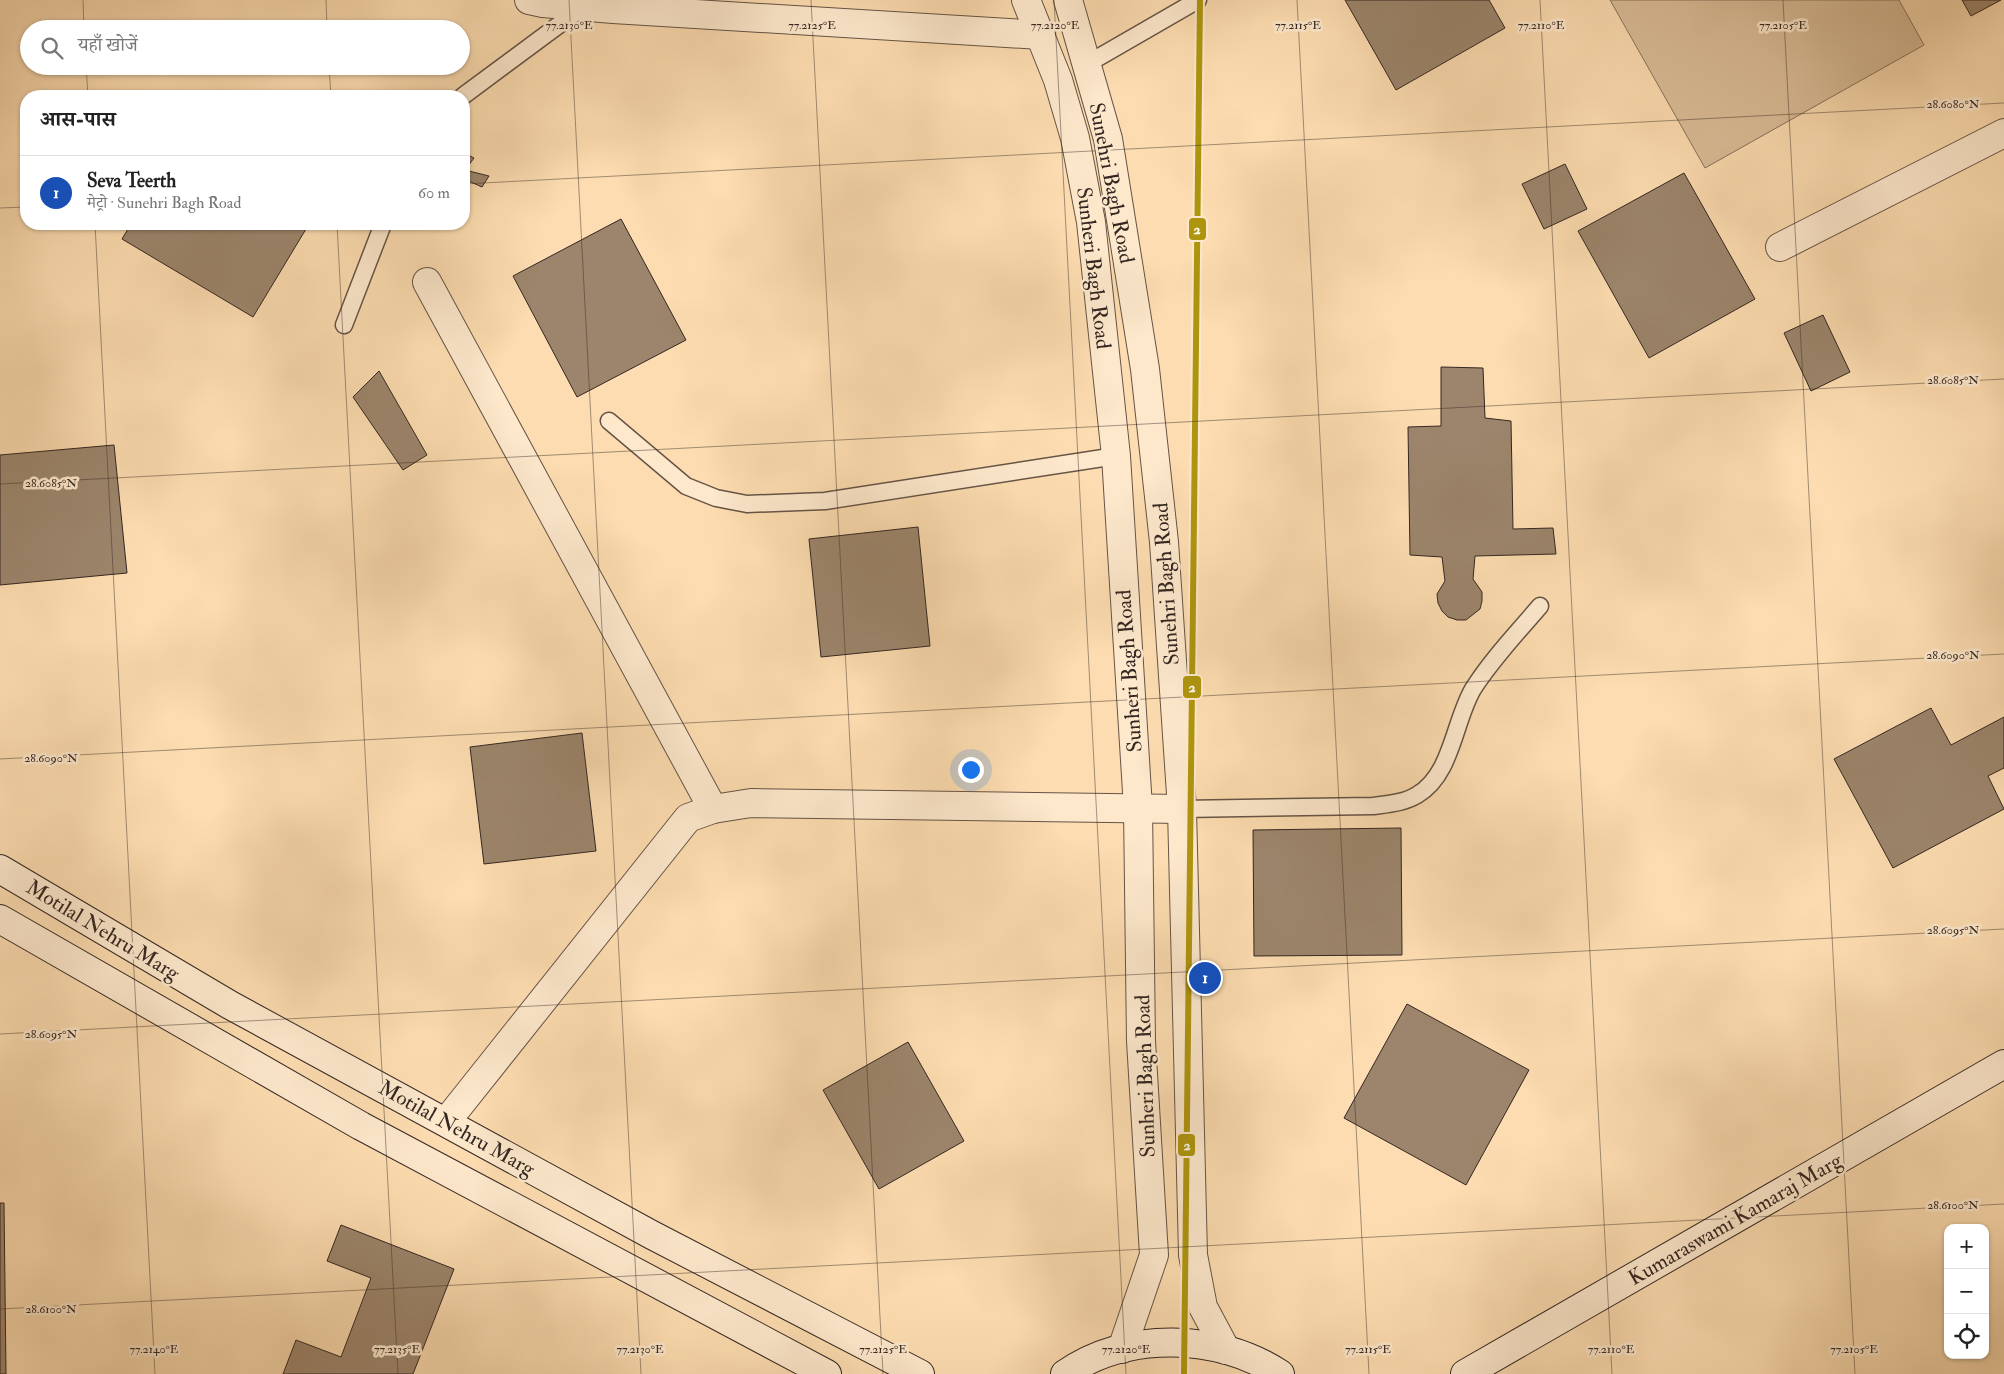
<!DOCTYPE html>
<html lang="hi">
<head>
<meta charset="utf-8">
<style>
	:root { --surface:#fff; --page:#f6f6f6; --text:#222; --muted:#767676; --line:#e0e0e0; --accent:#0b8043 }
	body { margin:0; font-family:"IM FELL Double Pica","Noto Serif Devanagari",serif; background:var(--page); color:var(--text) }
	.controls { position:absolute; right:15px; bottom:15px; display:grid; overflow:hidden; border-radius:10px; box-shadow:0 1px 4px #0004 }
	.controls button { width:45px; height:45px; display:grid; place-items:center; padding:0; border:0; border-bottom:1px solid var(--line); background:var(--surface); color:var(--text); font:25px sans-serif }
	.you { position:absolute; left:970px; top:769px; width:18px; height:18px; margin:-12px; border:4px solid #fff; border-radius:50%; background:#1a73e8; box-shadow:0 0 0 8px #1a73e833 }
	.badge { display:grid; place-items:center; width:32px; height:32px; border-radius:50%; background:var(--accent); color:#fff; font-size:16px; font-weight:700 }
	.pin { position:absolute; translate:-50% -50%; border:2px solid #fff; box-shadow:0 1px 5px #0006 }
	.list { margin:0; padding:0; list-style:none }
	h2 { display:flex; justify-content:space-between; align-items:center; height:65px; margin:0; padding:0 20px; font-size:21px }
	h2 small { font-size:16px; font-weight:400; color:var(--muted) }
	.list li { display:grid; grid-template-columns:32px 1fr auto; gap:15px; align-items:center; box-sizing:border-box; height:75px; padding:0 20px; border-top:1px solid var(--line) }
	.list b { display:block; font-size:19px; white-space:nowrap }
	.list p { margin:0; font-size:16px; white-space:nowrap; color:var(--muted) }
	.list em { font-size:16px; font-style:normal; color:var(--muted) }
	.icon { flex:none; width:28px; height:28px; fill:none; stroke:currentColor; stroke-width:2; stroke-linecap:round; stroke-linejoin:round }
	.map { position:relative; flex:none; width:2004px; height:1374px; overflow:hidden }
	.search { position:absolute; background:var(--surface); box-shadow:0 1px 4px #0004; left:20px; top:20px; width:450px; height:55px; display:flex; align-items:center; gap:12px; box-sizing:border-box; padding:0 18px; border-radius:28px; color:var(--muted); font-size:19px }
	.panel { position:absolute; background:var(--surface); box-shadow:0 1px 4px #0004; left:20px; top:90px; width:450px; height:140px; border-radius:20px }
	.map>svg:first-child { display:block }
	.green { fill:#dabd98; stroke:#87725d }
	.building { fill:#9c856c; stroke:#342722 }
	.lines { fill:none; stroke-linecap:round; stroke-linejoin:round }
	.service-casing { stroke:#665446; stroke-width:19 }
	.minor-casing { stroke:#665446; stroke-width:30 }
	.tertiary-casing { stroke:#665446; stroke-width:30 }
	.secondary-casing { stroke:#342722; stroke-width:30 }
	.service { stroke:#fde8cc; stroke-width:16 }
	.minor { stroke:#fde8cc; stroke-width:28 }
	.tertiary { stroke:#fde8cc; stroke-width:28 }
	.secondary { stroke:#fde8cc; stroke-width:28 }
	.metro-1-casing { stroke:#fde8cc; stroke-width:10 }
	.metro-1 { stroke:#ae950e; stroke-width:6 }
	.ticks { fill:none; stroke:#342722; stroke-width:1; stroke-opacity:0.45 }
	.labels { text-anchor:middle; stroke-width:5; stroke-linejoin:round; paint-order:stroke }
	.street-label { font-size:21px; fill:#342722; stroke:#fde8cc }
	.ticks-label { font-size:12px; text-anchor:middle; fill:#342722; stroke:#fde8cc; stroke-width:5; stroke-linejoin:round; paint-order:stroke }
	.line-badge { stroke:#fde8cc; stroke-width:2 }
	.badge-label { font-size:14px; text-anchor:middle; font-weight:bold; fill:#fff }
</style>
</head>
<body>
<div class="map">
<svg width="2004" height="1374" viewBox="0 0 2004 1374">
	<rect width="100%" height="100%" fill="#fcdcb0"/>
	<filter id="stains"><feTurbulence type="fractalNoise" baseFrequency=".004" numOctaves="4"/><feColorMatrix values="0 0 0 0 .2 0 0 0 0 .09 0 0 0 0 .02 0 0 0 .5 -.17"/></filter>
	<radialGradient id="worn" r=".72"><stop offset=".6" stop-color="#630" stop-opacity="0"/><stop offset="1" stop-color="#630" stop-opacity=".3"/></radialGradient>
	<path class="green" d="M1610,0H1899L1924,45L1705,168Z"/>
	<g class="building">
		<path d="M1345,0H1489L1505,28L1396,90Z"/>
		<path d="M1962,0H2001L1971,16Z"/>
		<path d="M464,153L474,158L465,170L489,176L482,187L464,179Z"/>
		<path d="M1565,164L1587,209L1544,229L1522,184Z"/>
		<path d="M1684,173L1755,299L1649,358L1578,231Z"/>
		<path d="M621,219L686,340L577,397L513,276Z"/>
		<path d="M131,224H309L253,317L122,239Z"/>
		<path d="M1823,315L1850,372L1811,391L1784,333Z"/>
		<path d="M1441,367L1483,368L1485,418L1511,421L1513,529L1553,528L1556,554L1475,556L1473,579L1482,592V601L1480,609L1466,620H1457L1448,617L1442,611L1438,603L1437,594L1445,581L1442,557L1410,555L1408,427L1441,426Z"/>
		<path d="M379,371L427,455L403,470L353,397Z"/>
		<path d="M114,445L127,573L0,585V455Z"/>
		<path d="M918,527L930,646L821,657L809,539Z"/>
		<path d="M1931,708L1951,745L2004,717V768L1988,776L2004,809L1893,868L1834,759Z"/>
		<path d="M582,733L596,851L484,864L470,747Z"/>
		<path d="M1401,828L1402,955L1254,956L1253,830Z"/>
		<path d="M1407,1004L1529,1070L1466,1185L1344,1118Z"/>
		<path d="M908,1042L964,1141L879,1189L823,1090Z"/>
		<path d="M0,1203H4L6,1374H0Z"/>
		<path d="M341,1225L454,1269L413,1374H283L296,1340L341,1357L371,1278L327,1261Z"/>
	</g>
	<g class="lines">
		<g class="service-casing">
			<g id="service">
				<path d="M1087,64L1198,0"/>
				<path d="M463,96L583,7"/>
				<path d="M344,325L383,224"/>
				<path d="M609,421L686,486L716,498L747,504L825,501L1116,456"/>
				<path d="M1182,809L1373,806C1388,804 1404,803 1417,795C1452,775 1454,721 1473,689C1492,659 1517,633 1540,606"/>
			</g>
		</g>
		<g class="minor-casing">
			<g id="minor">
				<path d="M529,0L543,3L613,9L1041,35"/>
				<path d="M1780,247L2004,133"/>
				<path d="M427,282L713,809"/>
				<path d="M446,1122L688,818L713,809L751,803L1182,809"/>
			</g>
		</g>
		<g class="tertiary-casing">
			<g id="tertiary">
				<path d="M1026,0L1058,80L1075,138L1091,222L1116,456L1138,808L1141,1041L1154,1255L1122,1349"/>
				<path d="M1068,0L1108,139L1145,369L1164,542L1182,809L1193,1255L1203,1307L1226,1350"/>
			</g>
		</g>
		<g class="secondary-casing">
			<g id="secondary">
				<path d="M0,869L230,1005L652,1235L920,1374"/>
				<path d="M0,919L361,1126L827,1374"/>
				<path d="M1065,1374C1126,1331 1218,1333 1280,1374"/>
				<path d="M1465,1374L2004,1064"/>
			</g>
		</g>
		<use href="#service" class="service"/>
		<use href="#minor" class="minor"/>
		<use href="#tertiary" class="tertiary"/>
		<use href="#secondary" class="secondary"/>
		<g class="metro-1-casing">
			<path id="metro-1" d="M1184,1374L1200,0"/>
		</g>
		<use href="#metro-1" class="metro-1"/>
	</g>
	<path class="ticks" d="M83,0L84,29M326,0L327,29M569,0L641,1374M811,0L883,1374M1054,0L1126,1374M1297,0L1369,1374M1540,0L1612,1374M1783,0L1855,1374M86,66L88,96M329,66L331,96M464,184L2004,103M0,208L26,207M95,224L155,1374M337,224L398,1374M0,484L2004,379M0,759L2004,654M0,1034L2004,929M0,1309L2004,1204"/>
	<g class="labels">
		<g class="street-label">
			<text transform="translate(1112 183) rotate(79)" y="7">Sunehri Bagh Road</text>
			<text transform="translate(1094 268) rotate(83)" y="7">Sunheri Bagh Road</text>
			<text transform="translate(1166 584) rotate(-94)" y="7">Sunehri Bagh Road</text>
			<text transform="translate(1129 671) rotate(-94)" y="7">Sunheri Bagh Road</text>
			<text transform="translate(103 930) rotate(31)" y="7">Motilal Nehru Marg</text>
			<text transform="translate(1145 1076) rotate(-92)" y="7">Sunheri Bagh Road</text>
			<text transform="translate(457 1128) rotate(29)" y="7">Motilal Nehru Marg</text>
			<text transform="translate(1735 1219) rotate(-30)" y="7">Kumaraswami Kamaraj Marg</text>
		</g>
	</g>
	<g class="ticks-label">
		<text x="569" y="29">77.2130°E</text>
		<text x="812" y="29">77.2125°E</text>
		<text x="1055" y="29">77.2120°E</text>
		<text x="1298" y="29">77.2115°E</text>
		<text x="1541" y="29">77.2110°E</text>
		<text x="1783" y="29">77.2105°E</text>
		<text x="1953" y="108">28.6080°N</text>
		<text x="1953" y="384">28.6085°N</text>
		<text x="51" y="487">28.6085°N</text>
		<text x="1953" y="659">28.6090°N</text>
		<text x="51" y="762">28.6090°N</text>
		<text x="1953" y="934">28.6095°N</text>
		<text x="51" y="1038">28.6095°N</text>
		<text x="1953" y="1209">28.6100°N</text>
		<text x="51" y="1313">28.6100°N</text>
		<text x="154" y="1353">77.2140°E</text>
		<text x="397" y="1353">77.2135°E</text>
		<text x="640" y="1353">77.2130°E</text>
		<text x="883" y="1353">77.2125°E</text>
		<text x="1126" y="1353">77.2120°E</text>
		<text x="1368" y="1353">77.2115°E</text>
		<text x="1611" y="1353">77.2110°E</text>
		<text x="1854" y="1353">77.2105°E</text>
	</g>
	<g class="line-badge">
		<rect x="1188" y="217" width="19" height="24" rx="5" fill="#ae950e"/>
		<rect x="1182" y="675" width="20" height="24" rx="5" fill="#ae950e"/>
		<rect x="1177" y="1133" width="19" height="24" rx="5" fill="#ae950e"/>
	</g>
	<g class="badge-label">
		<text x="1197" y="234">2</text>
		<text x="1192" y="692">2</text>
		<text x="1187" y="1150">2</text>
	</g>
	<rect width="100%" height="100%" filter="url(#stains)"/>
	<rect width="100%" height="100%" fill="url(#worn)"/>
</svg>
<div class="controls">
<button>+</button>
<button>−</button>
<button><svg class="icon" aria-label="locate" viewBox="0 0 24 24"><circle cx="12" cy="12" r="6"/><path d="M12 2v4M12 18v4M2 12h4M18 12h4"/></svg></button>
</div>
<div class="you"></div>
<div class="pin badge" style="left:1205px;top:978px;background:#1a4fb4">1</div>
<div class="search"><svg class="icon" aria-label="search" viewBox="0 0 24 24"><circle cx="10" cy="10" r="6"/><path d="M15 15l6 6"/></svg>यहाँ खोजें</div>
<section class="panel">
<h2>आस-पास<small></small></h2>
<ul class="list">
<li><span class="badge" style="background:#1a4fb4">1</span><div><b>Seva Teerth</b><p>मेट्रो · Sunehri Bagh Road</p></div><em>60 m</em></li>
</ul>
</section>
</div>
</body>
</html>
